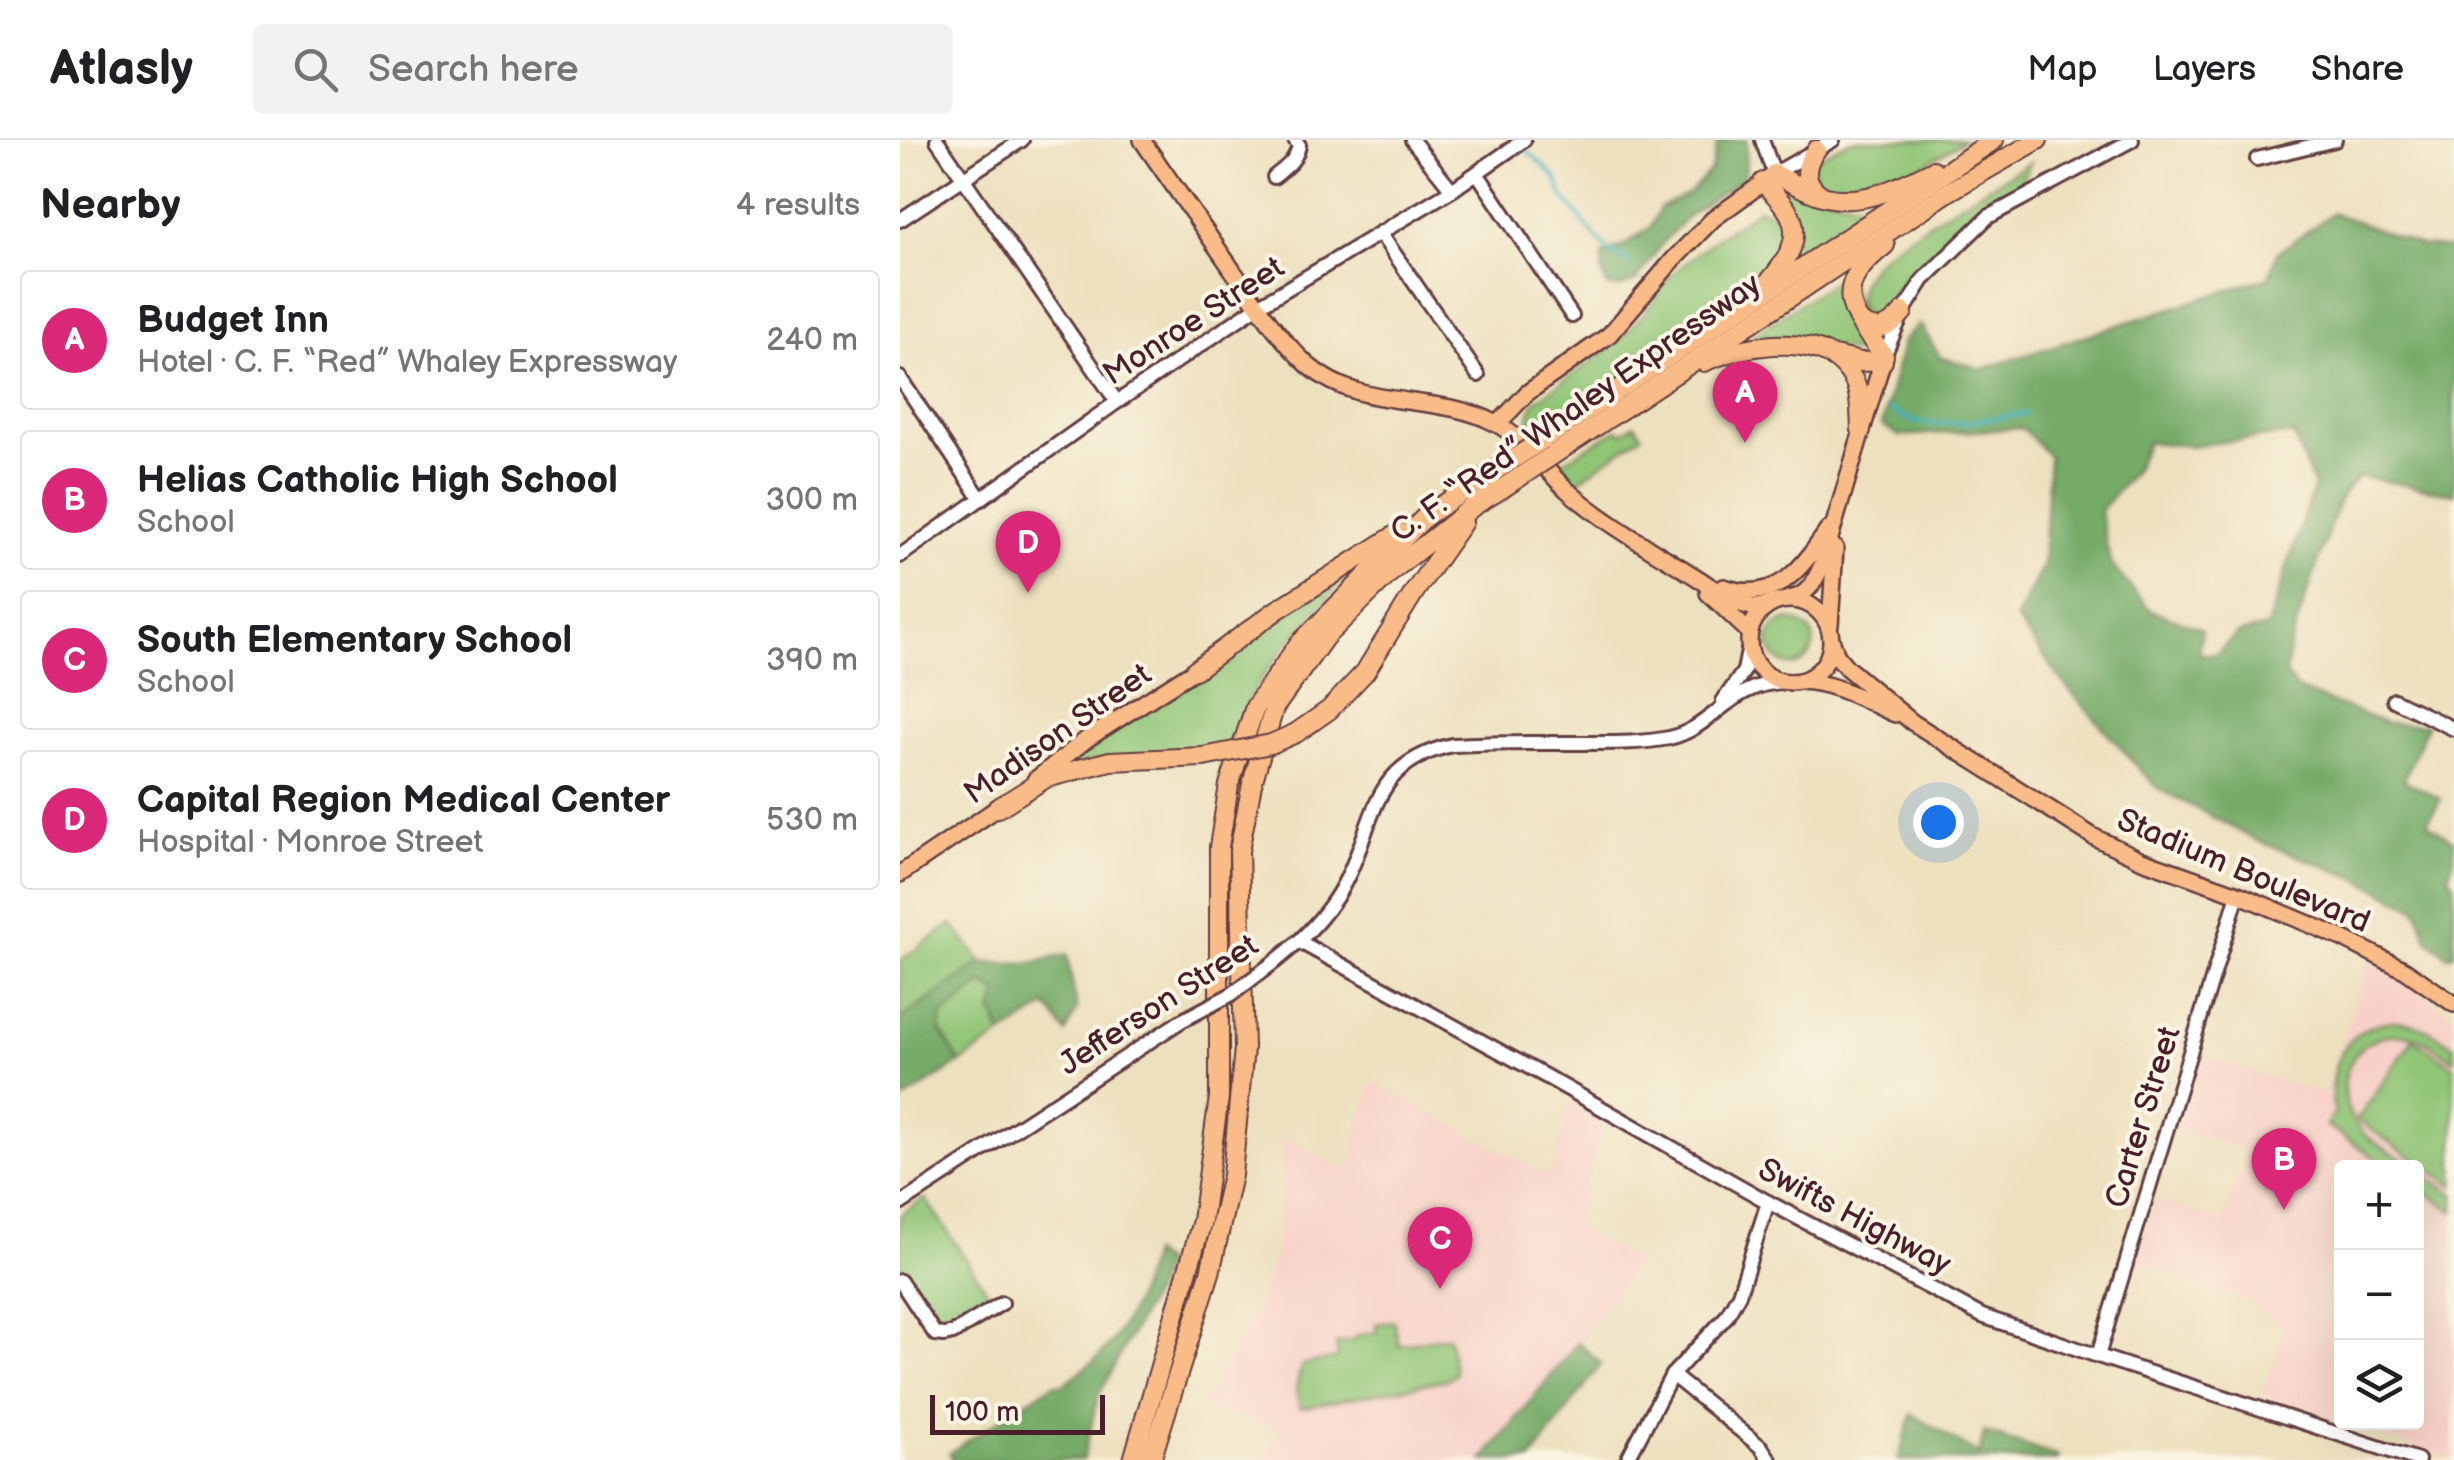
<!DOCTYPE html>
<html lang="en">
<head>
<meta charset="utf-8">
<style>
	:root { --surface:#fff; --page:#f2f2f2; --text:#202124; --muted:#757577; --line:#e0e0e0; --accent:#db2777 }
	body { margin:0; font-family:"Balsamiq Sans",sans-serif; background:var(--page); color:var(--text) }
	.controls { position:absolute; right:30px; bottom:30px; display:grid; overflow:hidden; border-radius:10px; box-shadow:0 10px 40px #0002 }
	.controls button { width:90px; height:90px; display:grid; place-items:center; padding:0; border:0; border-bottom:2px solid var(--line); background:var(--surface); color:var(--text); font:50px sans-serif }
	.scale { position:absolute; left:30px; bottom:25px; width:175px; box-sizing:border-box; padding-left:10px; border:5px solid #4a1f2b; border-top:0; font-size:28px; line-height:35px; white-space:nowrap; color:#4a1f2b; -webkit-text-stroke:8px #fcf5e5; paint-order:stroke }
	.you { position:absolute; left:1038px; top:682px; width:35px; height:35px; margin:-25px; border:8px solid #fff; border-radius:50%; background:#1a73e8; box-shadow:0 0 0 15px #1a73e833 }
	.badge { display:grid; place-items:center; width:65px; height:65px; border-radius:50%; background:var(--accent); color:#fff; font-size:32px; font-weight:700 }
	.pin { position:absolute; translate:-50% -82px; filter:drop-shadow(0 2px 5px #0008) }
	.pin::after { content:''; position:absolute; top:52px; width:35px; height:30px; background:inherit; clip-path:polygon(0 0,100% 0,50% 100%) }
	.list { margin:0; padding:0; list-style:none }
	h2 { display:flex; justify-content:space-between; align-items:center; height:130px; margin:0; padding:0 40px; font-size:42px }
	h2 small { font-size:32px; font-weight:400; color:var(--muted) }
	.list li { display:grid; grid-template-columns:65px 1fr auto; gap:30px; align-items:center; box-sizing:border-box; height:140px; margin:0 20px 20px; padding:0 20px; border:2px solid var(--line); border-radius:10px }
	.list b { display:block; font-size:38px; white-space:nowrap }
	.list p { margin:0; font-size:32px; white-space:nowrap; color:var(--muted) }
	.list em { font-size:32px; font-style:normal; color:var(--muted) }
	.icon { flex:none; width:55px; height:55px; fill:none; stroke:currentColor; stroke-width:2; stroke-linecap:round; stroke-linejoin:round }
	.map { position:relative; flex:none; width:1554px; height:1320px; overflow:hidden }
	header { display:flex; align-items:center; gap:60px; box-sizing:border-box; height:140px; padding:0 50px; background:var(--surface); border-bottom:2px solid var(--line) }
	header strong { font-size:48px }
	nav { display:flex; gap:55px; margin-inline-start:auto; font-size:35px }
	.search { width:700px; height:90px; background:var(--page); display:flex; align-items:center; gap:25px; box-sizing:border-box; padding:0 35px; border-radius:10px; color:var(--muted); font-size:38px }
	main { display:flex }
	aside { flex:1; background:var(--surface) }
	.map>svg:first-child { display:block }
	.built { fill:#f7d1c7 }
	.green { fill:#90c576; stroke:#6d7250; stroke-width:2.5 }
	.forest { fill:#74aa67; stroke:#5f6449; stroke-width:2.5; fill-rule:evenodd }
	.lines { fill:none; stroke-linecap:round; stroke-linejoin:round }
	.stream { stroke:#44b3be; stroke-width:4 }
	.minor-casing { stroke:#623c41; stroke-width:18 }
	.major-casing { stroke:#623c41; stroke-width:20 }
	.highway-casing { stroke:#623c41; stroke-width:22 }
	.minor { stroke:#fff; stroke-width:12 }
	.major { stroke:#f9bc89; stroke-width:15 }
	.highway { stroke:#f9bc89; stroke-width:18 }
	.minor-bridge-casing { stroke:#623c41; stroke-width:18; stroke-linecap:butt }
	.highway-bridge-casing { stroke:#623c41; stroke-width:22; stroke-linecap:butt }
	.minor-bridge { stroke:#fff; stroke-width:12 }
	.highway-bridge { stroke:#f9bc89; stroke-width:18 }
	.labels { text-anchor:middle; stroke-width:8; stroke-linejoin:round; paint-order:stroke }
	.street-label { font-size:32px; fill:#4a1f2b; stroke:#fcf5e5 }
</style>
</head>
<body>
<header>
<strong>Atlasly</strong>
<div class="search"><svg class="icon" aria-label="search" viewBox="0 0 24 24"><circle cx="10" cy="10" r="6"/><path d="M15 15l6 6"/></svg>Search here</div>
<nav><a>Map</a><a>Layers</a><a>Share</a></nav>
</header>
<main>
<aside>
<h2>Nearby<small>4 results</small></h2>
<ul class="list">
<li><span class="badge">A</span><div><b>Budget Inn</b><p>Hotel · C. F. “Red” Whaley Expressway</p></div><em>240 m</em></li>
<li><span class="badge">B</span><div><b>Helias Catholic High School</b><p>School</p></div><em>300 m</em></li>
<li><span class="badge">C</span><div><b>South Elementary School</b><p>School</p></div><em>390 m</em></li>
<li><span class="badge">D</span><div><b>Capital Region Medical Center</b><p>Hospital · Monroe Street</p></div><em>530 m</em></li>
</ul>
</aside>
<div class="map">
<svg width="1554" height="1320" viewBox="0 0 1554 1320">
	<rect width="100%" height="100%" fill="#fcf5e5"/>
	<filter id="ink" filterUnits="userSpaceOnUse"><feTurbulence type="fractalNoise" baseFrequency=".01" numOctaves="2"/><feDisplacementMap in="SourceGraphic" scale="20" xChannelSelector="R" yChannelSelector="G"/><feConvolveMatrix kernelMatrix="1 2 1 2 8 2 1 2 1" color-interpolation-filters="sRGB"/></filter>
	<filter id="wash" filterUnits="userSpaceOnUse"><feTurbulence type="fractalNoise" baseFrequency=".0048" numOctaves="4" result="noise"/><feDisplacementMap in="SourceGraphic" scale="40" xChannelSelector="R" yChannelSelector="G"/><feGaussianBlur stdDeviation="2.25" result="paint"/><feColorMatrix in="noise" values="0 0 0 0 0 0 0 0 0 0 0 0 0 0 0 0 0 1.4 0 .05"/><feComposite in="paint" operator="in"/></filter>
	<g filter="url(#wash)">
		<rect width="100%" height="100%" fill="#ede0be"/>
		<g class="built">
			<path d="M1468,821L1515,848L1554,876V1320L1442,1282H1516V1028H1442V1282L1362,1255L1384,1189L1352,1163L1236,1121L1254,1059L1322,1081L1348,1011L1276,988L1297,914L1425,954Z"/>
			<path d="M472,941L649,1036L670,962L705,982L673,1086L738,1122L678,1202L583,1320H362L385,1290L301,1266L353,1177L373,1116L380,1052L381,996L447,1030Z"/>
		</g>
		<g class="green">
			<path d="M951,0H1064C1038,17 970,59 940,54C932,53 924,49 917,46L913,25L920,16Z"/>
			<path d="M1131,22L1121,41L1126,45L1078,73L1051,94L1028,119L986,179C975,180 965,177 961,167C954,152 964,135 974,124C986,111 1003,101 1017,91C1054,66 1093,44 1131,22Z"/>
			<path d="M885,45L959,64L973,65L892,122Z"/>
			<path d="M859,69C893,76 886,104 872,127L663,277L633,293C627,281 629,273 635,261L714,206L752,164L773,133L818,97Z"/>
			<path d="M943,135L948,138L973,213L969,215L878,197L858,198L853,195Z"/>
			<path d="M735,284L742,295L676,342L659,324L718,289L722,293Z"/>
			<path d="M455,429C418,470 376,510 350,558C341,574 335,592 328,609L174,624L162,623Z"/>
			<path d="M890,480C907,483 921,498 909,515C886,548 842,491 890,480Z"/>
			<path d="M52,784L82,823L0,880V821Z"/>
			<path d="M82,844L97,851L93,872L102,895L60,923L40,890L41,877Z"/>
			<path d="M1493,881C1518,882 1534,892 1554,906V920C1539,910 1524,897 1505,895C1453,888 1427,947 1457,986C1470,1003 1497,1015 1515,1027H1489L1426,985L1435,972C1423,929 1446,885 1493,881Z"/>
			<path d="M1513,899L1554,926V1046L1457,980Z"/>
			<path d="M1516,1029L1554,1054V1072L1517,1046Z"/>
			<path d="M25,1058L92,1158L49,1187L43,1189L32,1183L0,1134V1075Z"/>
			<path d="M494,1181L499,1205L548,1196L555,1233L549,1239L400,1268L396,1248L402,1225L438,1218L436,1204L455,1200V1196L477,1192L476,1184Z"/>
		</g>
		<g class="forest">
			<path d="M818,0H847L845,37L789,75L763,102L737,140L721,147H708L702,133L703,114L724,106L751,87L760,68L789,54L811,30Z"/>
			<path d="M1433,73L1521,106L1554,109V354L1458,336L1439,360L1389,507L1386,534L1396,549L1486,583L1527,585L1504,640L1541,659L1527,683L1554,701V718L1549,736L1554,742V814L1548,816L1528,800L1517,769L1454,737L1360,702L1256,647L1166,546L1116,479L1143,426L1149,316L1122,288L998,296L982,285L1003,201L1020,184L1040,217L1082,229L1369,137L1377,113ZM1393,294L1414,346L1367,487L1337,494L1316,514H1299L1302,489L1250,470L1210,423L1200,371L1235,330L1247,302L1290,306Z"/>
			<path d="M167,815L177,869L166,893L147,866L102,895L93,872L97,851L82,844L41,877L40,890L60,923L0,962V880L82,823L127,824Z"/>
			<path d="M251,1114L264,1123L255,1149L198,1257L183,1320H54L49,1313L154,1244L163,1245C173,1237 185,1229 195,1220C224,1193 241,1151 251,1114Z"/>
			<path d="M678,1202L701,1224L631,1320H583Z"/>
			<path d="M1012,1274L1079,1315L1084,1292L1159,1317L1157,1320H998Z"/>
		</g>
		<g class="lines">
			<g class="stream">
				<path d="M624,7L656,38L662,55L695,96L709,111L728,121"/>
				<path d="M989,269C999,274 1008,281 1019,282C1053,287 1092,278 1126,274"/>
			</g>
		</g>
	</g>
	<g filter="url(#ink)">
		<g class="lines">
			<g class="minor-casing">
				<g id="minor">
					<path d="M37,0L217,262"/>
					<path d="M512,0L552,50"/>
					<path d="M862,0L874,34L933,0"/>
					<path d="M1357,19L1435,0"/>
					<path d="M577,33L672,176"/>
					<path d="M374,37C386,27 396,21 399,5L395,0"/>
					<path d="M0,80L122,0"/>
					<path d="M480,93L578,235"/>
					<path d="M984,216L1003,172L1023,140L1088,77L1232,0"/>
					<path d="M0,238L81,359"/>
					<path d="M0,416L217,262L358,166L552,50L624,0"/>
					<path d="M1494,560L1554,589"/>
					<path d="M823,561L844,531L849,506"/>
					<path d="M400,802L645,936L868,1062L1082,1176L1198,1216L1518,1320"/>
					<path d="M377,820C406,797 431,771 447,738C477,676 471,624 552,605C598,602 645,603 692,603C718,603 743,603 769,598C814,588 829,543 885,542"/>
					<path d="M0,1064L281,881"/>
					<path d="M0,1141L35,1194L44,1195L53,1193L102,1163"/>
					<path d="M1198,1216L1338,754"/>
					<path d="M772,1235L861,1307L870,1320"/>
					<path d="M727,1320L772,1235L826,1177L839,1154L868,1062"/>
				</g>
			</g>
			<g class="major-casing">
				<g id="major">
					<path d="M242,0C272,44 303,87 333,131C356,163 379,199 409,226C462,272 536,252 595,283C624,298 643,328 667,350C707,385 755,411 799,439C815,449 834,465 853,467C860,468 868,464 875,462"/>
					<path d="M598,284L627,253L709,195L773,120L813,79L871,37"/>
					<path d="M824,447C876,465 901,429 928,390"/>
					<path d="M808,453L849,492"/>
					<path d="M889,459C908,456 915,441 922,425L984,216"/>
					<circle cx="890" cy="501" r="41"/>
					<path d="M930,485L935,408"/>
					<path d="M932,502L937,516L947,528L1012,582L1194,697L1242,720L1338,754L1442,798L1505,830L1554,864"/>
					<path d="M900,541C934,542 964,560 995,574"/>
					<path d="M135,640L187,599L295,530"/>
					<path d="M0,734L105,663"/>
				</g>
			</g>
			<g class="highway-casing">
				<g id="highway">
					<path d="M916,10C904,25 903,43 920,54"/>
					<path d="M874,34C891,42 908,53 926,57C964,66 999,47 1033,30"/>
					<path d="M863,42C872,52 884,63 890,75C903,100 883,126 867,144"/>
					<path d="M960,182C977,195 991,187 1003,172"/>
					<path d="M934,216L961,222L983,221"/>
					<path d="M984,216C949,170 930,148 985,105"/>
					<path d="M804,222C847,203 931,188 955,243C961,257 960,275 961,290"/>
					<path d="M664,286L1094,0"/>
					<path d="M671,303L1048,52L1138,0"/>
					<path d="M295,530L377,470L500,392"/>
					<path d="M396,593L429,570L465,532L515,451L563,382"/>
					<path d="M98,668L146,638L210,621L303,617"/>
					<path d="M233,1320L302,1081L319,957V707L329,645L355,567L398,505L526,376L590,334"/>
					<path d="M251,1320L310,1133L332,1035L344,908L339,711L352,644L374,568L425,497L493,430L575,365L603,348"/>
				</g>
			</g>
			<use href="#minor" class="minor"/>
			<use href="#major" class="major"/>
			<use href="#highway" class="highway"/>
			<g class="minor-bridge-casing">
				<path id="minor-bridge" d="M281,881L332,854L377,820"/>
			</g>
			<g class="highway-bridge-casing">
				<g id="highway-bridge">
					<path d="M590,334L664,286"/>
					<path d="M603,348L671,303"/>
					<path d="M303,617L371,604L396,593"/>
				</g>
			</g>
			<use href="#minor-bridge" class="minor-bridge"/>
			<use href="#highway-bridge" class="highway-bridge"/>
		</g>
	</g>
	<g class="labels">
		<g class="street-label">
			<text transform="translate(293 180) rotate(-33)" y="11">Monroe Street</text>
			<text transform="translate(675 267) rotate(-35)" y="11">C. F. “Red” Whaley Expressway</text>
			<text transform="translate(157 593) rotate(-35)" y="11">Madison Street</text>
			<text transform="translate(1344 730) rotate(23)" y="11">Stadium Boulevard</text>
			<text transform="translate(258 864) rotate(-33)" y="11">Jefferson Street</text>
			<text transform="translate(1242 977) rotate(-73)" y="11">Carter Street</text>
			<text transform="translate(955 1076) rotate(28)" y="11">Swifts Highway</text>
		</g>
	</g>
</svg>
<div class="controls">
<button>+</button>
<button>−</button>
<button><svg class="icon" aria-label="layers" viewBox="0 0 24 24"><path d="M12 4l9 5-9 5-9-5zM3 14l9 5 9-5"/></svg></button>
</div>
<div class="scale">100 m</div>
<div class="you"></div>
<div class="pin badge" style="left:845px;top:303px">A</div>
<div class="pin badge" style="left:1384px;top:1070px">B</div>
<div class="pin badge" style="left:540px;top:1149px">C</div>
<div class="pin badge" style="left:128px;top:453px">D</div>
</div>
</main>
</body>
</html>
